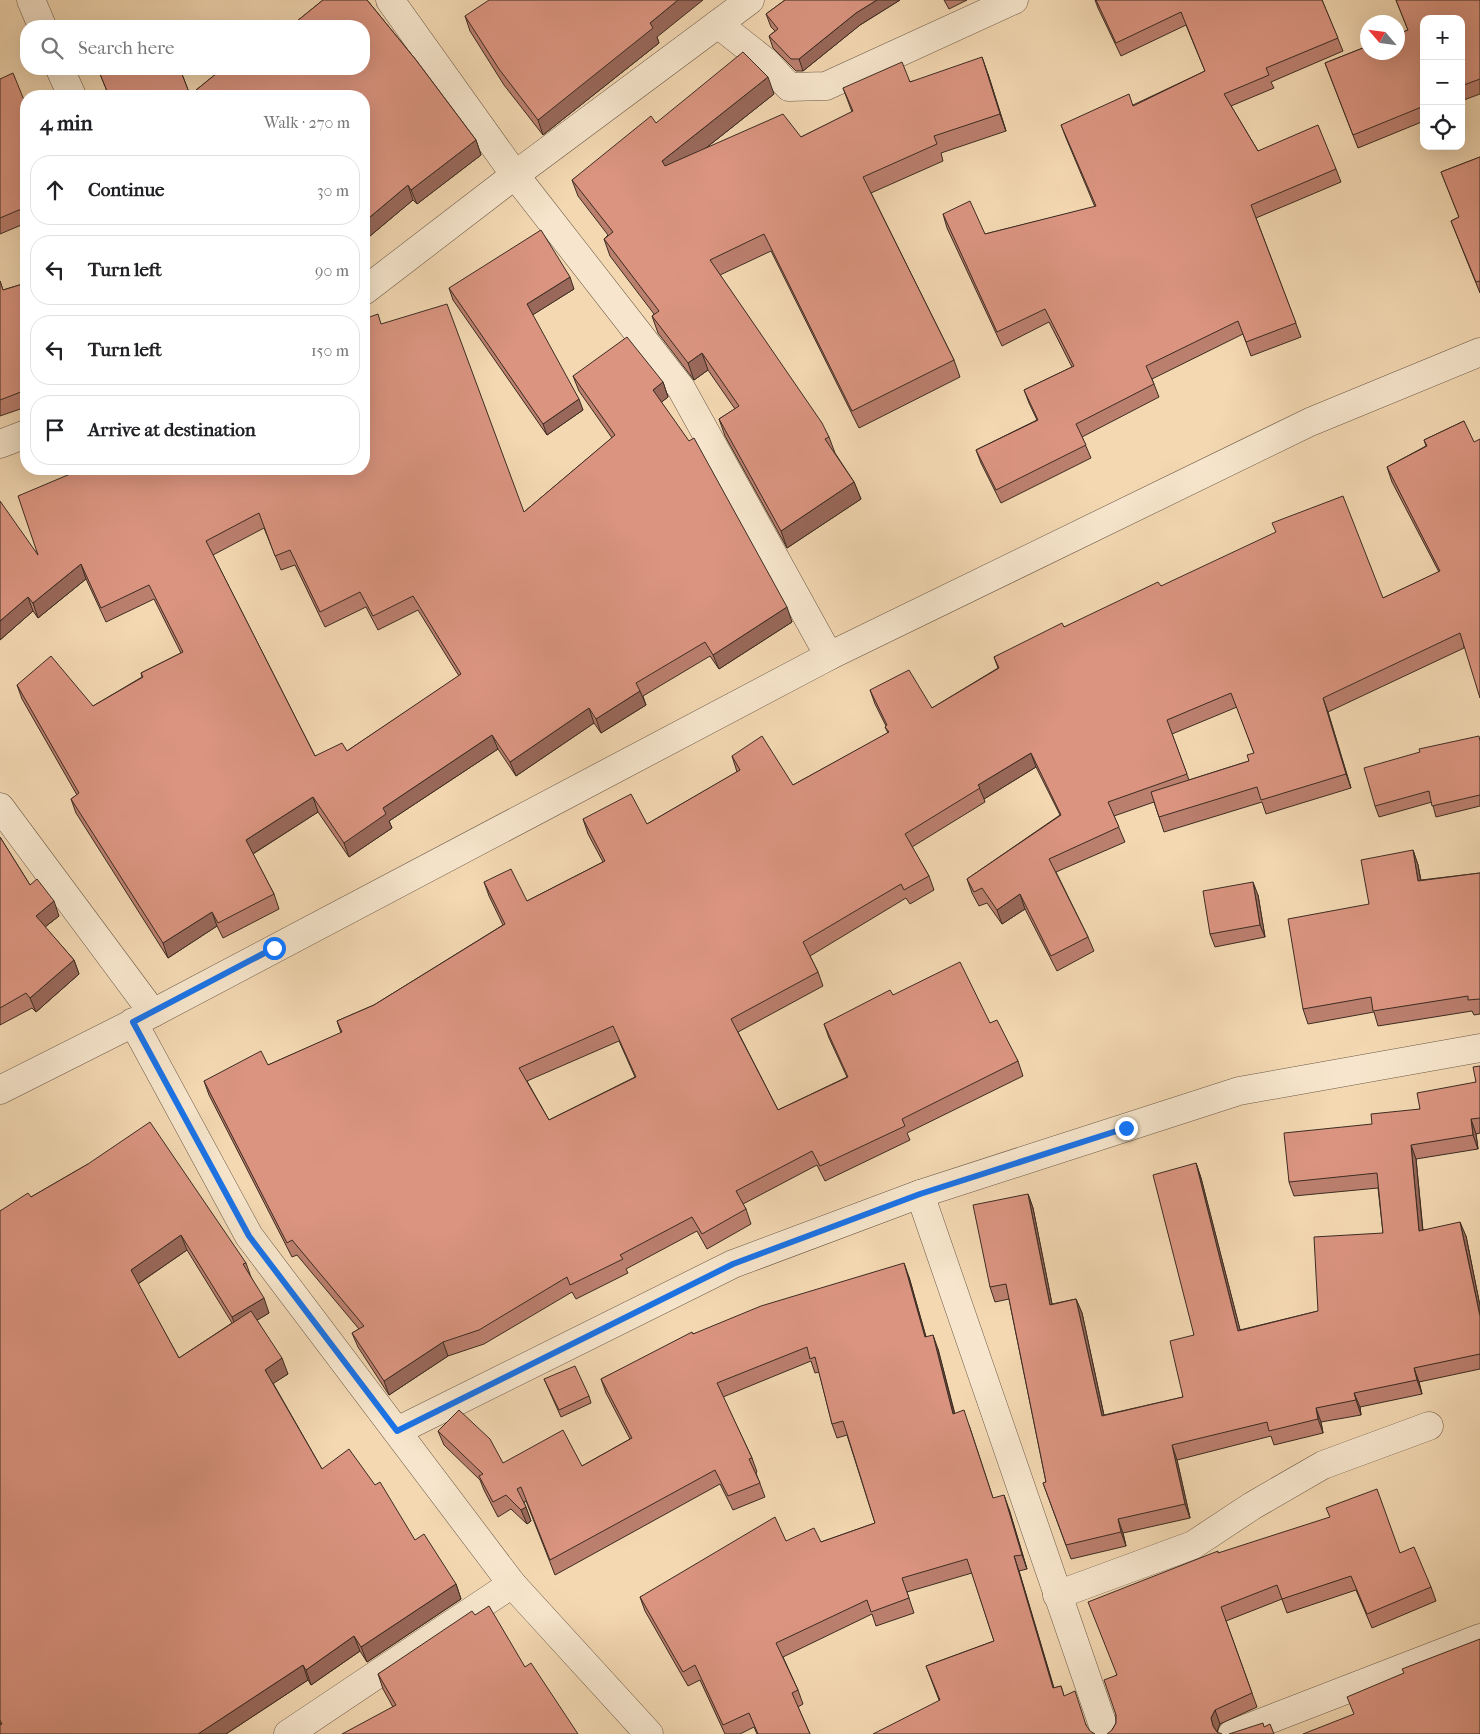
<!DOCTYPE html>
<html lang="en">
<head>
<meta charset="utf-8">
<style>
	:root { --surface:#fff; --page:#f6f6f6; --text:#202124; --muted:#757577; --line:#e0e0e0 }
	body { margin:0; font-family:"IM FELL French Canon",serif; background:var(--page); color:var(--text) }
	.controls { position:absolute; right:15px; top:15px; display:grid; overflow:hidden; border-radius:10px; box-shadow:0 5px 20px #0002 }
	.controls button { width:45px; height:45px; display:grid; place-items:center; padding:0; border:0; border-bottom:1px solid var(--line); background:var(--surface); color:var(--text); font:25px sans-serif }
	.compass { position:absolute; left:1360px; top:15px; width:45px; height:45px; border-radius:50%; background:var(--surface); box-shadow:0 5px 20px #0002; rotate:298deg }
	.stop { position:absolute; width:15px; height:15px; margin:-11px; border:4px solid #1a73e8; border-radius:50%; background:#fff }
	.stop.end { background:#1a73e8; border-color:#fff; box-shadow:0 1px 5px #0008 }
	.list { margin:0; padding:0; list-style:none }
	h2 { display:flex; justify-content:space-between; align-items:center; height:65px; margin:0; padding:0 20px; font-size:21px }
	h2 small { font-size:16px; font-weight:400; color:var(--muted) }
	.list li { display:grid; grid-template-columns:32px 1fr auto; gap:15px; align-items:center; box-sizing:border-box; height:70px; margin:0 10px 10px; padding:0 10px; border:1px solid var(--line); border-radius:20px }
	.list b { display:block; font-size:19px; white-space:nowrap }
	.list em { font-size:16px; font-style:normal; color:var(--muted) }
	.icon { flex:none; width:28px; height:28px; fill:none; stroke:currentColor; stroke-width:2; stroke-linecap:round; stroke-linejoin:round }
	.map { position:relative; flex:none; width:1480px; height:1734px; overflow:hidden }
	.search { position:absolute; background:var(--surface); box-shadow:0 5px 20px #0002; left:20px; top:20px; width:350px; height:55px; display:flex; align-items:center; gap:12px; box-sizing:border-box; padding:0 18px; border-radius:20px; color:var(--muted); font-size:19px }
	.panel { position:absolute; background:var(--surface); box-shadow:0 5px 20px #0002; left:20px; top:90px; width:350px; height:385px; border-radius:20px }
	.map>svg:first-child { display:block }
	.lines { fill:none; stroke-linecap:round; stroke-linejoin:round }
	.minor-casing { stroke:#6a5746; stroke-width:29 }
	.tertiary-casing { stroke:#6a5746; stroke-width:29 }
	.minor { stroke:#f7e6cd; stroke-width:28 }
	.tertiary { stroke:#f7e6cd; stroke-width:28 }
	.wall { fill:#bb7f6e; stroke:#3c2c22; fill-rule:evenodd }
	.shaded-wall { fill:#99685a; stroke:#3c2c22 }
	.building { fill:#da9480; stroke:#3c2c22; fill-rule:evenodd }
	.route { stroke:#1a73e8; stroke-width:6 }
</style>
</head>
<body>
<div class="map">
<svg width="1480" height="1734" viewBox="0 0 1480 1734">
	<rect width="100%" height="100%" fill="#f3d8b2"/>
	<filter id="stains"><feTurbulence type="fractalNoise" baseFrequency=".004" numOctaves="4"/><feColorMatrix values="0 0 0 0 .2 0 0 0 0 .09 0 0 0 0 .02 0 0 0 .5 -.17"/></filter>
	<radialGradient id="worn" r=".72"><stop offset=".6" stop-color="#630" stop-opacity="0"/><stop offset="1" stop-color="#630" stop-opacity=".3"/></radialGradient>
	<g class="lines">
		<g class="minor-casing">
			<g id="minor">
				<path d="M31,0L42,26"/>
				<path d="M390,0L515,175L681,388L829,656"/>
				<path d="M718,24L766,62L789,87L826,86L1014,0"/>
				<path d="M60,69L72,96"/>
				<path d="M364,291L515,175L750,0"/>
				<path d="M0,444L26,434"/>
				<path d="M0,807L153,1013"/>
				<path d="M133,1022L249,1236L512,1584L649,1734"/>
				<path d="M920,1194L1106,1734"/>
				<path d="M397,1431L733,1264L920,1194L1239,1091L1480,1048"/>
				<path d="M1057,1595L1193,1545L1252,1506L1323,1465L1429,1426"/>
				<path d="M288,1734L512,1584"/>
				<path d="M1232,1734L1480,1638"/>
			</g>
		</g>
		<g class="tertiary-casing">
			<path id="tertiary" d="M0,1090L153,1013L829,656L1310,422L1480,352"/>
		</g>
		<use href="#minor" class="minor"/>
		<use href="#tertiary" class="tertiary"/>
	</g>
	<g class="wall">
		<path d="M323,0H367L416,60L476,140L481,155L417,204L413,200L364,241V96H109L98,69H180L190,95L222,69H364V26H291Z"/>
		<path d="M785,0H900L860,25L803,71H796L773,48L769,36L775,31L771,27L766,14Z"/>
		<path d="M944,0H967L949,9Z"/>
		<path d="M1095,0H1322L1343,51L1271,82L1274,88L1231,106L1258,151L1336,169L1341,182L1256,218L1301,337L1251,356L1243,334L1152,379L1159,397L1082,437L1091,458L1001,503L981,463L976,450L1037,420L1029,403L1024,390L1072,367L1049,322L1002,346L947,228L943,214L985,234L1095,207L1066,138L1061,125L1133,105L1205,71L1186,25L1121,56L1098,8Z"/>
		<path d="M1396,0H1480V94L1461,101V19H1424V121L1358,148L1325,63L1368,46V52H1398V34L1408,30Z"/>
		<path d="M465,16L657,37L659,43L543,135L504,85L470,31Z"/>
		<path d="M988,74L1006,131L941,153L943,161L871,193L954,360L960,377L859,428L771,251L720,275L829,437L835,453L854,482L861,499L787,548L725,436L719,419L735,409L708,370L694,380L658,333L652,316L654,314L610,256L604,239L608,235L578,196L572,180L656,123L774,94L706,148L801,137L852,112L843,88Z"/>
		<path d="M0,79L26,105V223L0,234Z"/>
		<path d="M1480,157V293L1451,221L1459,217L1441,172Z"/>
		<path d="M0,281L3,290L26,283V407L0,416Z"/>
		<path d="M449,288L574,289L532,315L583,410L547,435L453,300Z"/>
		<path d="M381,324L524,512L612,438L579,391L573,376L663,382L668,397L661,402L792,622L719,669L710,656L643,696L646,705L601,733L594,723L516,776L498,749L389,821L392,828L349,857L318,812L253,854L274,894L279,909L223,938L217,926L168,958L76,813L71,799L77,795L22,699L17,685L93,706L142,677L141,673L181,653L154,599L106,622L86,579L38,618L33,611L0,640L38,555L364,469ZM264,528L281,570L295,565L325,627L366,607L378,630L418,610L459,676L347,751L315,756L213,555Z"/>
		<path d="M1464,421V648L1328,712L1351,788L1266,814L1262,802L1164,832L1154,802L1114,816L1125,842L1056,872L1088,937L1094,951L1057,971L1025,909L1002,924L987,903L979,906L972,893L967,879L1060,815L1036,767L984,799L985,802L912,847L929,876L934,890L910,904L906,898L810,956L818,972L823,986L738,1032L778,1110L847,1077L829,1038L824,1024L893,995L990,1023L1018,1061L1023,1076L907,1133L910,1140L825,1181L817,1165L743,1204L746,1209L751,1224L707,1249L697,1231L626,1269L628,1273L576,1299L572,1292L484,1344L448,1356L389,1395L358,1347L352,1333L359,1329L297,1255L292,1257L209,1095L204,1081L268,1065L341,1033L337,1021L374,1005L503,925L489,896L484,882L527,901L603,862L588,834L583,819L647,824L737,772L732,756L793,785L888,733L885,727L886,726L875,704L870,690L932,708L998,668L994,657L1161,586L1383,598L1439,572L1392,482L1387,467L1426,446L1424,440ZM1237,707L1254,753L1249,761L1189,780L1172,734ZM619,1041L635,1077L549,1120L527,1081Z"/>
		<path d="M1480,739V806L1436,817L1432,802L1379,817L1375,806Z"/>
		<path d="M0,837L30,885L59,916L45,927L74,960L79,974L36,1012L32,1008L0,1025Z"/>
		<path d="M1413,850L1418,865L1421,880L1480,873V1014L1474,1015L1472,1011L1378,1026L1374,1012L1308,1024L1303,1009L1369,904Z"/>
		<path d="M1258,895L1265,937L1215,947L1210,934Z"/>
		<path d="M1480,1066V1133L1476,1134L1478,1149L1416,1159L1423,1230L1466,1236L1480,1306V1369L1419,1382L1422,1394L1360,1407L1361,1415L1321,1422L1323,1433L1274,1445L1271,1436L1177,1460L1190,1518L1123,1533L1126,1546L1071,1559L1043,1483L1046,1482L1009,1299L995,1302L990,1287L1028,1194L1033,1208L1052,1304L1076,1299L1082,1313L1104,1415L1183,1397L1194,1335L1196,1163L1201,1178L1240,1330L1318,1311L1383,1233L1378,1188L1294,1196L1289,1182L1372,1124L1420,1109L1476,1082Z"/>
		<path d="M88,1164L246,1263L251,1277L269,1313L257,1320L288,1374L273,1383L322,1469L415,1540L456,1584L461,1599L367,1662L360,1651L311,1685L308,1680L226,1734H0L1,1724L0,1723V1211L31,1197ZM187,1250L232,1323L179,1358L138,1284Z"/>
		<path d="M909,1277L926,1337L938,1349L955,1414L969,1425L993,1498L1009,1509L1027,1569L1019,1571L1054,1688L1061,1686L1064,1696L1087,1726L939,1700L926,1666L994,1641L972,1573L907,1592L914,1613L876,1626L872,1614L783,1657L798,1690L803,1704L798,1707L810,1734H757L754,1727L740,1734H725L700,1680L688,1686L645,1611L640,1597L786,1541L821,1542L875,1523L847,1435L837,1438L832,1424L819,1372L815,1373L811,1361L723,1397L752,1458L757,1472L756,1473L765,1497L733,1510L720,1484L555,1575L526,1501L524,1502L531,1521L527,1524L511,1509L498,1517L484,1490L480,1480L444,1445L438,1431L503,1463L582,1466L630,1439L606,1393L601,1379L693,1334Z"/>
		<path d="M544,1379L589,1396L591,1403L561,1417Z"/>
		<path d="M1218,1553H1400L1431,1587L1436,1601L1372,1628L1356,1590L1287,1613L1282,1599L1226,1621L1257,1707L1220,1724L1217,1731V1732L1112,1730L1116,1723V1675Z"/>
		<path d="M475,1615L525,1667L393,1707L383,1689L378,1674Z"/>
	</g>
	<g class="shaded-wall">
		<path d="M678,0H703L657,37L659,43L543,135L538,120L650,23Z"/>
		<path d="M877,0H900L860,25L803,71L799,59L856,13Z"/>
		<path d="M982,57L988,74L1006,131L1000,114Z"/>
		<path d="M768,77L774,94L668,178L662,161Z"/>
		<path d="M476,140L481,155L417,204L411,190Z"/>
		<path d="M408,185L413,200L364,241V222Z"/>
		<path d="M570,277L574,289L531,316L527,304Z"/>
		<path d="M702,353L708,370L694,380L688,363Z"/>
		<path d="M663,382L668,397L658,405L653,390Z"/>
		<path d="M579,399L583,410L547,435L543,424Z"/>
		<path d="M854,482L861,499L787,548L781,531Z"/>
		<path d="M81,564L86,579L38,618L33,603Z"/>
		<path d="M28,597L33,611L0,640V621Z"/>
		<path d="M787,607L792,622L719,669L713,655Z"/>
		<path d="M640,691L646,705L601,733L596,719Z"/>
		<path d="M1323,698L1328,712L1351,788L1346,774Z"/>
		<path d="M589,708L594,723L516,776L510,762Z"/>
		<path d="M492,735L498,749L389,821L392,828L349,857L344,843L383,808Z"/>
		<path d="M1031,753L1036,767L984,799L978,785Z"/>
		<path d="M313,797L318,812L251,855L246,840Z"/>
		<path d="M1413,850L1418,865L1423,895L1418,881Z"/>
		<path d="M1253,882L1258,895L1265,937L1260,925Z"/>
		<path d="M1020,894L1025,909L1002,924L997,910Z"/>
		<path d="M54,901L59,916L41,930L36,916Z"/>
		<path d="M212,912L217,926L168,958L163,943Z"/>
		<path d="M74,960L79,974L36,1012L30,998Z"/>
		<path d="M1471,1119L1476,1134L1478,1149L1473,1135Z"/>
		<path d="M1411,1145L1416,1159L1424,1245L1419,1231Z"/>
		<path d="M1196,1163L1201,1178L1244,1345L1238,1331Z"/>
		<path d="M1028,1194L1033,1208L1055,1319L1050,1305Z"/>
		<path d="M1460,1222L1466,1236L1480,1306V1316Z"/>
		<path d="M181,1235L187,1250L136,1285L131,1270Z"/>
		<path d="M904,1263L909,1277L930,1351L925,1337Z"/>
		<path d="M264,1298L269,1313L238,1332L232,1317Z"/>
		<path d="M1076,1299L1082,1313L1107,1430L1102,1416Z"/>
		<path d="M933,1335L938,1349L958,1428L953,1414Z"/>
		<path d="M443,1342L448,1356L389,1395L384,1381Z"/>
		<path d="M282,1358L288,1374L271,1385L265,1370Z"/>
		<path d="M1414,1368L1419,1382L1422,1394L1417,1380Z"/>
		<path d="M1354,1393L1360,1407L1361,1415L1356,1400Z"/>
		<path d="M1316,1408L1321,1422L1323,1433L1318,1419Z"/>
		<path d="M1172,1445L1177,1460L1190,1518L1185,1504Z"/>
		<path d="M1004,1495L1009,1509L1027,1569L1022,1555Z"/>
		<path d="M526,1507L531,1521L527,1524L521,1510Z"/>
		<path d="M1118,1519L1123,1533L1126,1546L1121,1532Z"/>
		<path d="M1014,1556L1019,1571L1058,1702L1053,1688Z"/>
		<path d="M456,1584L461,1599L367,1662L361,1647Z"/>
		<path d="M354,1636L360,1651L311,1685L306,1670Z"/>
		<path d="M303,1665L308,1680L226,1734H198Z"/>
		<path d="M1215,1710L1220,1724L1217,1732L1213,1726L1211,1718Z"/>
	</g>
	<g class="building">
		<path d="M323,0H367L416,60L476,140L411,190L408,185L364,222V96H109L98,69H180L190,95L222,69H364V26H291Z"/>
		<path d="M489,0H678L650,23L653,28L538,120L499,69L465,16Z"/>
		<path d="M785,0H877L856,13L799,59H791L769,36L778,29L766,14Z"/>
		<path d="M1096,0H1322L1338,38L1266,68L1269,75L1224,94L1258,151L1318,125L1336,169L1251,205L1296,323L1246,342L1238,321L1146,366L1154,384L1076,424L1086,445L996,490L976,450L1038,420L1024,390L1074,366L1045,309L997,332L943,214L970,201L985,234L1096,206L1061,125L1129,94L1133,106L1205,71L1181,12L1116,43Z"/>
		<path d="M1396,0H1480V79L1461,86V19H1424V106L1353,135L1325,63L1368,46V52H1398V34L1408,30Z"/>
		<path d="M161,21L163,26H149Z"/>
		<path d="M743,52L768,77L662,161L665,166L783,114L801,137L853,111L843,88L902,62L910,82L982,57L1000,114L934,136L937,144L863,177L954,360L852,411L764,234L710,260L822,423L829,437L825,439L854,482L781,531L719,419L739,406L702,353L688,363L652,316L659,311L604,239L613,232L572,180L651,116L656,123Z"/>
		<path d="M13,73L26,105V207L0,218V79Z"/>
		<path d="M1480,157V281L1476,282L1451,221L1459,217L1441,172Z"/>
		<path d="M541,230L570,277L527,304L579,399L543,424L449,288Z"/>
		<path d="M0,281L3,290L26,283V390L0,400Z"/>
		<path d="M447,304L524,512L615,435L573,376L627,337L663,382L653,390L689,441L694,438L787,607L713,655L705,642L636,683L640,691L596,719L589,708L510,762L492,735L383,808L386,814L344,843L313,797L246,840L274,894L218,923L212,912L163,943L71,799L79,793L17,685L51,656L93,706L143,677L141,673L183,652L149,585L101,608L81,564L33,603L28,597L0,621V501L38,555L18,496L82,469H364V319L378,314L381,324ZM259,513L275,556L290,550L320,612L360,592L373,616L413,596L461,674L347,751L342,743L315,756L206,541Z"/>
		<path d="M1464,421L1474,442L1480,439V698L1460,633L1323,698L1346,774L1261,800L1257,787L1159,817L1151,792L1249,761L1247,755L1254,753L1231,693L1167,720L1187,774L1108,802L1119,827L1049,859L1088,937L1051,956L1020,894L997,910L982,888L974,892L967,879L1061,815L1031,753L978,785L980,788L905,834L929,876L904,890L901,884L803,942L818,972L731,1019L778,1110L848,1077L824,1024L890,990L893,995L960,962L990,1023L997,1020L1018,1061L902,1119L905,1126L820,1166L812,1151L736,1191L746,1209L702,1234L692,1217L620,1255L623,1259L570,1285L567,1277L479,1330L443,1342L384,1381L352,1333L364,1326L292,1240L287,1243L204,1081L261,1051L268,1065L342,1032L337,1021L374,1005L505,924L484,882L511,869L527,901L605,861L583,819L631,794L647,824L740,770L732,756L762,736L793,785L889,732L885,727L887,725L870,690L909,670L932,708L999,668L994,657L1062,623L1064,627L1158,582L1161,586L1276,532L1272,523L1343,496L1383,598L1440,571L1387,467L1427,446L1424,440ZM613,1026L636,1077L549,1120L519,1068Z"/>
		<path d="M1479,736L1480,741V795L1432,806L1429,791L1375,806L1364,768L1420,752L1419,749Z"/>
		<path d="M0,837L30,885L37,879L54,901L36,916L74,960L30,998L26,993L0,1008Z"/>
		<path d="M1413,850L1418,881L1480,873V999L1468,1000V996L1373,1011L1371,997L1303,1009L1288,919L1369,904L1361,860Z"/>
		<path d="M1253,882L1260,925L1210,934L1203,891Z"/>
		<path d="M1480,1066V1118L1471,1119L1473,1135L1411,1145L1419,1231L1460,1222L1480,1316V1354L1414,1368L1417,1380L1354,1393L1356,1400L1316,1408L1318,1419L1269,1431L1267,1422L1172,1445L1185,1504L1118,1519L1121,1532L1066,1545L1043,1483L1046,1482L1006,1284L990,1287L973,1205L1028,1194L1050,1305L1076,1299L1102,1416L1183,1397L1170,1341L1194,1335L1153,1175L1196,1163L1238,1331L1318,1311L1314,1237L1383,1233L1377,1173L1289,1182L1284,1133L1372,1124L1371,1114L1420,1109L1417,1093L1476,1082L1473,1067Z"/>
		<path d="M150,1122L246,1263L243,1264L264,1298L232,1317L181,1235L131,1270L179,1358L251,1311L282,1358L265,1370L322,1469L349,1449L375,1485L380,1482L415,1540L424,1534L456,1584L361,1647L354,1636L306,1670L303,1665L198,1734H0V1725L2,1724L0,1720V1211L28,1193L31,1197L88,1164Z"/>
		<path d="M904,1263L925,1337L933,1335L953,1414L964,1410L993,1498L1004,1495L1022,1555L1014,1556L1053,1688L1061,1686L1064,1696L1075,1691L1086,1725L1090,1731L1095,1734H873L940,1700L926,1666L994,1641L967,1559L902,1578L909,1598L871,1612L867,1600L776,1643L798,1690L792,1693L810,1734H758L749,1713L723,1725L695,1665L683,1672L640,1597L775,1517L786,1541L814,1528L821,1542L875,1523L843,1421L832,1424L815,1357L810,1359L807,1347L717,1383L752,1458L749,1459L760,1483L728,1496L715,1470L550,1560L521,1487L517,1489L526,1507L521,1510L506,1495L493,1502L479,1476L483,1474L438,1431L459,1410L490,1439L503,1463L563,1430L582,1466L632,1438L601,1379L692,1332L693,1334L761,1306Z"/>
		<path d="M575,1366L589,1396L559,1410L544,1379Z"/>
		<path d="M1377,1489L1400,1553L1414,1547L1431,1587L1367,1614L1351,1576L1282,1599L1277,1585L1221,1607L1252,1693L1215,1710L1211,1718L1213,1726L1217,1732L1222,1734H1107L1112,1730L1116,1723V1715L1104,1680L1117,1675L1088,1602L1218,1551V1553L1330,1517L1326,1508Z"/>
		<path d="M489,1606L525,1667L531,1663L578,1734H342L396,1705L378,1674L472,1611L475,1615Z"/>
		<path d="M1480,1639V1734H1303L1354,1714L1347,1697L1404,1673L1402,1669Z"/>
		<path d="M1263,1723L1264,1727L1270,1724L1274,1734H1229Z"/>
	</g>
	<g class="lines">
		<path class="route" d="M274,948L133,1022L249,1236L397,1431L733,1264L920,1194L1126,1128"/>
	</g>
	<rect width="100%" height="100%" filter="url(#stains)"/>
	<rect width="100%" height="100%" fill="url(#worn)"/>
</svg>
<div class="controls">
<button>+</button>
<button>−</button>
<button><svg class="icon" aria-label="locate" viewBox="0 0 24 24"><circle cx="12" cy="12" r="6"/><path d="M12 2v4M12 18v4M2 12h4M18 12h4"/></svg></button>
</div>
<svg class="compass" viewBox="-18 -18 36 36"><path d="M0-13l5 13h-10z" fill="#e53935"/><path d="M0 13l5-13h-10z" fill="#757577"/></svg>
<div class="stop" style="left:274px;top:948px"></div>
<div class="stop end" style="left:1126px;top:1128px"></div>
<div class="search"><svg class="icon" aria-label="search" viewBox="0 0 24 24"><circle cx="10" cy="10" r="6"/><path d="M15 15l6 6"/></svg>Search here</div>
<section class="panel">
<h2>4 min<small>Walk · 270 m</small></h2>
<ul class="list">
<li><svg class="icon" aria-label="ahead" viewBox="0 0 24 24"><path d="M12 20V5M6 11l6-6 6 6"/></svg><div><b>Continue</b></div><em>30 m</em></li>
<li><svg class="icon" aria-label="left" viewBox="0 0 24 24"><path d="M17 20v-9H6M10 6l-5 5 5 5"/></svg><div><b>Turn left</b></div><em>90 m</em></li>
<li><svg class="icon" aria-label="left" viewBox="0 0 24 24"><path d="M17 20v-9H6M10 6l-5 5 5 5"/></svg><div><b>Turn left</b></div><em>150 m</em></li>
<li><svg class="icon" aria-label="arrive" viewBox="0 0 24 24"><path d="M6 21V4h12l-3 4 3 4H6"/></svg><div><b>Arrive at destination</b></div></li>
</ul>
</section>
</div>
</body>
</html>
